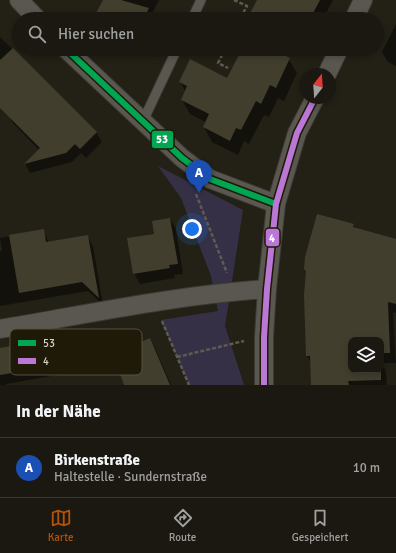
<!DOCTYPE html>
<html lang="de">
<head>
<meta charset="utf-8">
<style>
	:root { --surface:#1a1810; --page:#27251e; --text:#f1f3f6; --muted:#9fa09f; --line:#383730; --accent:#b45309 }
	body { margin:0; font-family:Signika,sans-serif; background:var(--page); color:var(--text) }
	.controls { position:absolute; right:12px; bottom:12px; display:grid; overflow:hidden; border-radius:8px; box-shadow:0 2px 6px #0003 }
	.controls button { width:36px; height:36px; display:grid; place-items:center; padding:0; border:0; border-bottom:1px solid var(--line); background:var(--surface); color:var(--text); font:20px sans-serif }
	.compass { position:absolute; left:300px; top:68px; width:36px; height:36px; border-radius:50%; background:var(--surface); box-shadow:0 2px 6px #0003; rotate:17deg }
	.you { position:absolute; left:192px; top:229px; width:14px; height:14px; margin:-10px; border:3px solid #fff; border-radius:50%; background:#1a73e8; box-shadow:0 0 0 6px #1a73e833 }
	.badge { display:grid; place-items:center; width:26px; height:26px; border-radius:50%; background:var(--accent); color:#fff; font-size:13px; font-weight:700 }
	.pin { position:absolute; translate:-50% -33px; filter:drop-shadow(0 1px 2px #0008) }
	.pin::after { content:''; position:absolute; top:21px; width:14px; height:12px; background:inherit; clip-path:polygon(0 0,100% 0,50% 100%) }
	.list { margin:0; padding:0; list-style:none }
	h2 { display:flex; justify-content:space-between; align-items:center; height:52px; margin:0; padding:0 16px; font-size:17px }
	h2 small { font-size:13px; font-weight:400; color:var(--muted) }
	.list li { display:grid; grid-template-columns:26px 1fr auto; gap:12px; align-items:center; box-sizing:border-box; height:60px; padding:0 16px; border-top:1px solid var(--line) }
	.list b { display:block; font-size:15px; white-space:nowrap }
	.list p { margin:0; font-size:13px; white-space:nowrap; color:var(--muted) }
	.list em { font-size:13px; font-style:normal; color:var(--muted) }
	.icon { flex:none; width:22px; height:22px; fill:none; stroke:currentColor; stroke-width:2; stroke-linecap:round; stroke-linejoin:round }
	.map { position:relative; flex:none; width:396px; height:385px; overflow:hidden }
	.search { position:absolute; background:var(--surface); box-shadow:0 2px 6px #0003; left:12px; right:12px; top:12px; height:44px; display:flex; align-items:center; gap:10px; box-sizing:border-box; padding:0 14px; border-radius:22px; color:var(--muted); font-size:15px }
	.sheet { height:112px; background:var(--surface) }
	nav { display:flex; justify-content:space-around; align-items:center; box-sizing:border-box; height:56px; border-top:1px solid var(--line); background:var(--surface); font-size:11px; color:var(--muted) }
	nav a { display:grid; justify-items:center; gap:2px }
	nav .on { color:var(--accent) }
	.map>svg:first-child { display:block }
	.green { fill:#363047 }
	.shadow { fill:#0007; fill-rule:evenodd }
	.building { fill:#423e2e }
	.lines { fill:none; stroke-linecap:round; stroke-linejoin:round }
	.service-casing { stroke:#3c3a32; stroke-width:11 }
	.minor-casing { stroke:#3c3a32; stroke-width:20 }
	.path { stroke:#5d5b52; stroke-width:2.5; stroke-dasharray:4 2; stroke-linecap:butt }
	.service { stroke:#5a5750; stroke-width:9 }
	.minor { stroke:#5a5750; stroke-width:18 }
	.bus-1-casing { stroke:#1f1908; stroke-width:9 }
	.bus-2-casing { stroke:#1f1908; stroke-width:9 }
	.bus-1 { stroke:#00a651; stroke-width:6 }
	.bus-2 { stroke:#ba77d6; stroke-width:6 }
	.key { fill:#1f1908; stroke:#565041; stroke-width:1 }
	.key-label { font-size:11px; fill:#d6d2c7 }
	.line-badge { stroke:#1f1908; stroke-width:1.5 }
	.badge-label { font-size:11px; text-anchor:middle; font-weight:bold; fill:#fff }
</style>
</head>
<body>
<div class="map">
<svg width="396" height="385" viewBox="0 0 396 385">
	<rect width="100%" height="100%" fill="#232016"/>
	<path class="green" d="M158,166L243,210L225,326L244,385H189L161,320L218,311L211,276L181,198Z"/>
	<g class="shadow">
		<path d="M104,0H159L152,14L167,19H95Z"/>
		<path d="M258,0H333L323,19H248Z"/>
		<path d="M396,24V66L388,62L382,52Z"/>
		<path d="M0,37L96,132L102,142L86,158L81,153L72,162L30,173L25,164L39,150L13,123L0,100Z"/>
		<path d="M139,49H159L155,57Z"/>
		<path d="M243,49H266L286,55L297,73L284,101L278,98L269,117L264,115L249,144L244,141L238,155L212,142L204,127L206,122L190,114L182,100L186,92L180,82L228,79Z"/>
		<path d="M294,49H302L301,52Z"/>
		<path d="M170,219L176,229L183,274L174,275L175,278L140,284L134,273L155,235Z"/>
		<path d="M353,225L356,229L396,240V313L393,312L396,363H383L386,373L387,385H312L311,362L307,356ZM351,340H381V370H351Z"/>
		<path d="M43,230L49,243L87,236L93,246L103,305L88,291L0,306V251H2L0,238Z"/>
		<path d="M150,339L155,348L171,385H125L128,362Z"/>
		<path d="M48,341L53,350L57,375L6,384V385H0V349Z"/>
	</g>
	<g class="building">
		<path d="M103,0H121L149,8L147,12L168,18L93,19Z"/>
		<path d="M257,0H320L310,19H247Z"/>
		<path d="M13,48L97,132L80,149L75,144L66,153L24,164L40,148L0,108V60Z"/>
		<path d="M242,49H285L282,54L290,58L276,88L270,85L261,104L256,101L241,130L236,128L230,141L203,127L209,114L181,100L187,86L179,82L190,59L227,78Z"/>
		<path d="M317,214L354,224L353,227L396,239V304L388,302L390,353H381V340H351V370H381V380L348,381L349,385H311L310,356H306L304,295L306,271L304,269L305,257Z"/>
		<path d="M170,218L178,264L169,265L170,268L133,274L127,238L154,234L152,221Z"/>
		<path d="M44,229L46,242L88,235L99,298L82,282L19,293L9,235Z"/>
		<path d="M150,338L170,385H124L117,365L126,361L122,350Z"/>
		<path d="M48,339L53,366L0,375V348Z"/>
	</g>
	<g class="lines">
		<g class="service-casing">
			<g id="service">
				<path d="M192,19L201,0"/>
				<path d="M143,121L177,49"/>
			</g>
		</g>
		<g class="minor-casing">
			<g id="minor">
				<path d="M19,0L37,19"/>
				<path d="M354,19L363,0"/>
				<path d="M66,49L182,158L210,179L276,204"/>
				<path d="M327,74L339,49"/>
				<path d="M0,329C88,314 177,295 267,289"/>
				<path d="M264,385V337L267,289L276,204L297,133L315,98"/>
			</g>
		</g>
		<g class="path">
			<path d="M234,0L247,6L240,19"/>
			<path d="M225,49L218,63L228,68"/>
			<path d="M196,194L227,273"/>
			<path d="M162,321L189,385"/>
			<path d="M177,357L244,341"/>
		</g>
		<use href="#service" class="service"/>
		<use href="#minor" class="minor"/>
		<g class="bus-1-casing">
			<path id="bus-1" d="M66,49L182,158L210,179L276,204"/>
		</g>
		<g class="bus-2-casing">
			<path id="bus-2" d="M264,385V337L267,289L276,204L297,133L315,98"/>
		</g>
		<use href="#bus-1" class="bus-1"/>
		<use href="#bus-2" class="bus-2"/>
	</g>
	<rect x="10" y="329" width="132" height="46" rx="6" class="key"/>
	<rect x="18" y="340" width="18" height="6" fill="#00a651"/>
	<rect x="18" y="358" width="18" height="6" fill="#ba77d6"/>
	<g class="key-label">
		<text x="43" y="347">53</text>
		<text x="43" y="365">4</text>
	</g>
	<g class="line-badge">
		<rect x="151" y="130" width="23" height="19" rx="4" fill="#00a651"/>
		<rect x="265" y="228" width="15" height="19" rx="4" fill="#ba77d6"/>
	</g>
	<g class="badge-label">
		<text x="162" y="143">53</text>
		<text x="272" y="242">4</text>
	</g>
</svg>
<div class="controls">
<button><svg class="icon" aria-label="layers" viewBox="0 0 24 24"><path d="M12 4l9 5-9 5-9-5zM3 14l9 5 9-5"/></svg></button>
</div>
<svg class="compass" viewBox="-18 -18 36 36"><path d="M0-13l5 13h-10z" fill="#e53935"/><path d="M0 13l5-13h-10z" fill="#9fa09f"/></svg>
<div class="you"></div>
<div class="pin badge" style="left:199px;top:193px;background:#1a4fb4">A</div>
<div class="search"><svg class="icon" aria-label="search" viewBox="0 0 24 24"><circle cx="10" cy="10" r="6"/><path d="M15 15l6 6"/></svg>Hier suchen</div>
</div>
<section class="sheet">
<h2>In der Nähe<small></small></h2>
<ul class="list">
<li><span class="badge" style="background:#1a4fb4">A</span><div><b>Birkenstraße</b><p>Haltestelle · Sundernstraße</p></div><em>10 m</em></li>
</ul>
</section>
<nav>
<a class="on"><svg class="icon" aria-label="map" viewBox="0 0 24 24"><path d="M3 6l6-2 6 2 6-2v14l-6 2-6-2-6 2zM9 4v14M15 6v14"/></svg>Karte</a>
<a><svg class="icon" aria-label="directions" viewBox="0 0 24 24"><path d="M12 3l9 9-9 9-9-9zM9 14v-3h6M13 9l2 2-2 2"/></svg>Route</a>
<a><svg class="icon" aria-label="saved" viewBox="0 0 24 24"><path d="M7 4h10v16l-5-4-5 4z"/></svg>Gespeichert</a>
</nav>
</body>
</html>
